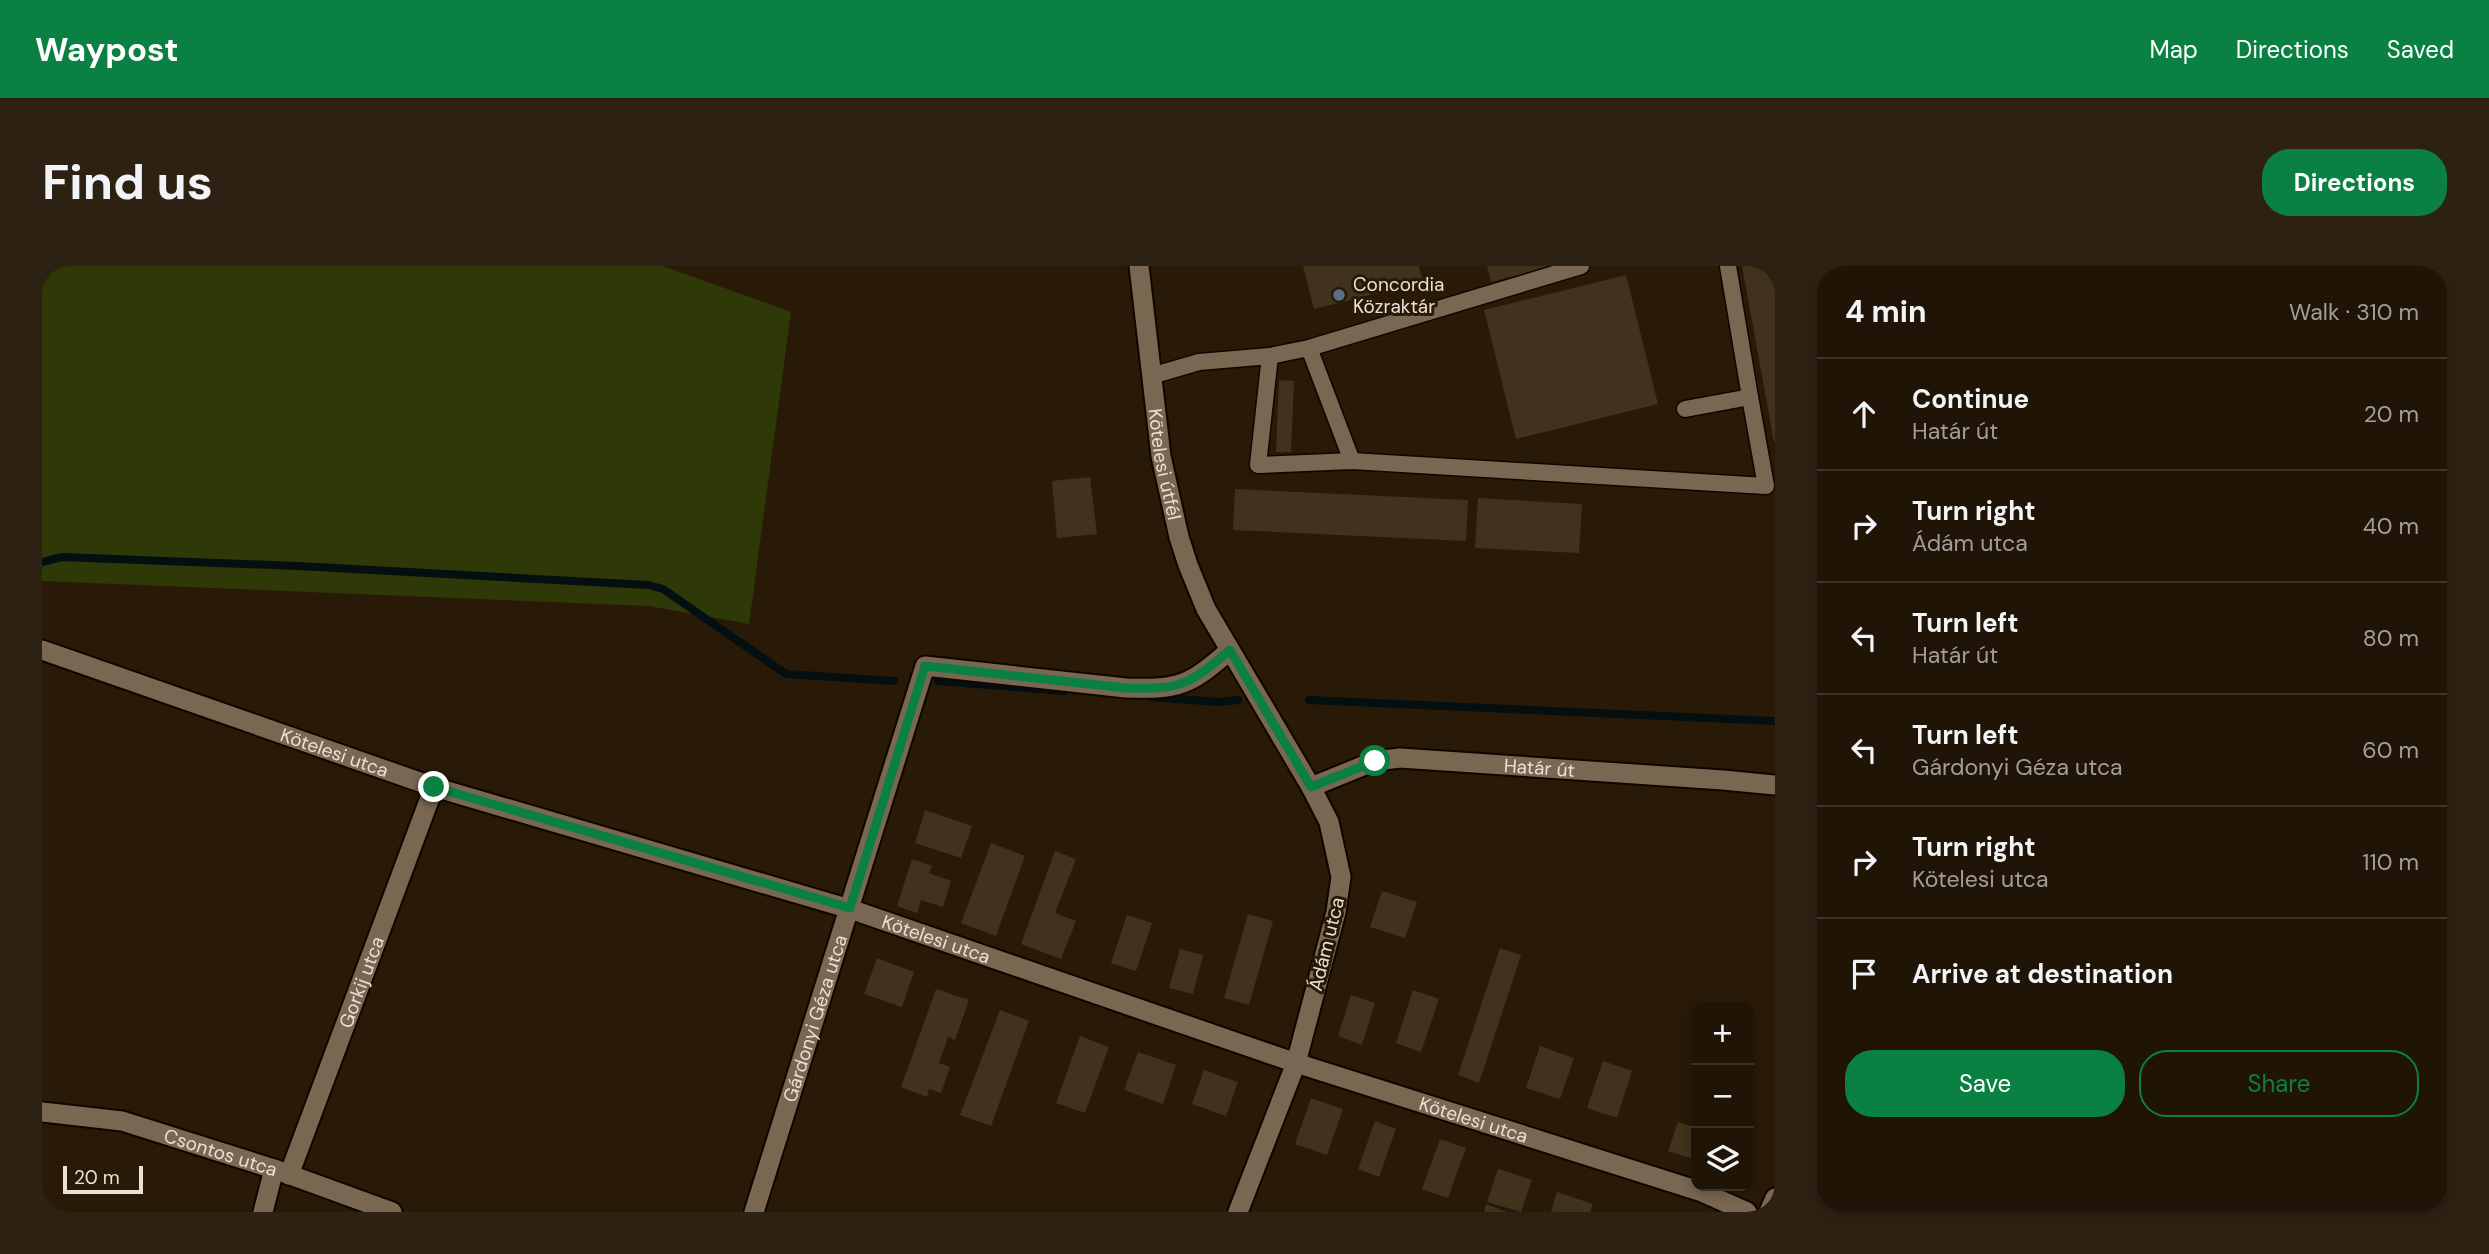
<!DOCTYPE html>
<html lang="en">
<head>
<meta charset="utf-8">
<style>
	:root { --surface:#1f1405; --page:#2c2113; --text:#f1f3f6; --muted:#a19e9a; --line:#3c3327; --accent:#0b8043 }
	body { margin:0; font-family:"DM Sans",sans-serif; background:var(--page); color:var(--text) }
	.controls { position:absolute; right:21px; bottom:21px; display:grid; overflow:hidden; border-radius:14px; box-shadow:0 4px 10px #0003 }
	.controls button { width:63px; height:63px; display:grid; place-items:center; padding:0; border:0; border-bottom:2px solid var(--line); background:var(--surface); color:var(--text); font:35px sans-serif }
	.scale { position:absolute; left:21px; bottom:18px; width:80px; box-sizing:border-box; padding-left:7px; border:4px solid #eae0d4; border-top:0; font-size:19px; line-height:24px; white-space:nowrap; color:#eae0d4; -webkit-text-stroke:5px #291a07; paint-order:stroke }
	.stop { position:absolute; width:21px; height:21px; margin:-16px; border:5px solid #0b8043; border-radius:50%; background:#fff }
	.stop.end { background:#0b8043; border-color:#fff; box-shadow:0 2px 7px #0008 }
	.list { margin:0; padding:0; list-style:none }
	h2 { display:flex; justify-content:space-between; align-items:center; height:91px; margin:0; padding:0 28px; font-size:30px }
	h2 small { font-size:23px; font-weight:400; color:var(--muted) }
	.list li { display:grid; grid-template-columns:46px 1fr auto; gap:21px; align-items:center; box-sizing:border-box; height:112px; padding:0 28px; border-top:2px solid var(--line) }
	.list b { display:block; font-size:26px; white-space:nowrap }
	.list p { margin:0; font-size:23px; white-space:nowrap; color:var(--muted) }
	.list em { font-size:23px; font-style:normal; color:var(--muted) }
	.actions { display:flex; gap:14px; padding:21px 28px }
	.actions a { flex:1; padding:16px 0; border:2px solid var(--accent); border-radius:28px; text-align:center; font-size:24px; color:var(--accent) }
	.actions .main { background:var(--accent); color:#fff }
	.icon { flex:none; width:38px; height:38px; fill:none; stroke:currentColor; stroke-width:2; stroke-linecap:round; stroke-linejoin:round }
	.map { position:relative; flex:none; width:1733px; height:946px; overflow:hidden; border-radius:28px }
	header { display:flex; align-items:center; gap:42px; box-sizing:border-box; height:98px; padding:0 35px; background:var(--accent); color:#fff }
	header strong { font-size:33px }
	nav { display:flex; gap:38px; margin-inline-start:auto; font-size:24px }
	.intro { display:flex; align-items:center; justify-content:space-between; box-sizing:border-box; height:168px; padding:0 42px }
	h1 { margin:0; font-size:49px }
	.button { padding:18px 32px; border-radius:28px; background:var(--accent); color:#fff; font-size:24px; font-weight:700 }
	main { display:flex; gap:42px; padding:0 42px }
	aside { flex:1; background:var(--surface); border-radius:28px; box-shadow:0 4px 10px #0003 }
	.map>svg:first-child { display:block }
	.green { fill:#2e3907 }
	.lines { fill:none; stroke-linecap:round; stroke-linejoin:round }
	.stream { stroke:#030f10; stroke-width:8 }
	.building { fill:#40321d }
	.service-casing { stroke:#110500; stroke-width:19 }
	.minor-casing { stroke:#110500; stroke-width:23 }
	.service { stroke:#796752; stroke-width:16 }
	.minor { stroke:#796752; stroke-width:19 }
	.route { stroke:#0b8043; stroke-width:9 }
	.service-dot { fill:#5c6f8a; stroke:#291a07; stroke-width:2.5 }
	.labels { text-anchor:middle; stroke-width:6; stroke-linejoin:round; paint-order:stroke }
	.poi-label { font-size:19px; fill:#eae0d4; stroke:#291a07; text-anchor:start }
	.street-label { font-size:19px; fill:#eae0d4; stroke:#291a07 }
</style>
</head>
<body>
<header>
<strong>Waypost</strong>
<nav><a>Map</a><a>Directions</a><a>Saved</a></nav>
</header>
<div class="intro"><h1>Find us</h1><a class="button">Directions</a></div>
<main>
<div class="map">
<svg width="1733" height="946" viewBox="0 0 1733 946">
	<rect width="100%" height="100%" fill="#291a07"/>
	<path class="green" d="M0,0H621L749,46L707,358L607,340L0,315Z"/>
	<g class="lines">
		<g class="stream">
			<path d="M0,296L20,291L256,300L606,319L621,323L744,408L852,415"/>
			<path d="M896,415L1022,425"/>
			<path d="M1108,431L1177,436L1196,434"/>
			<path d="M1267,434L1733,455"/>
		</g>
	</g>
	<g class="building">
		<path d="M1261,0H1377L1381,16L1272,43Z"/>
		<path d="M1445,0H1508V1L1449,16Z"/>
		<path d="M1700,0H1733V176H1732Z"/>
		<path d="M1584,9L1616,138L1474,173L1442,44Z"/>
		<path d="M1237,114L1252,115L1249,186H1234Z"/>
		<path d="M1048,211L1055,268L1015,272L1010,215Z"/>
		<path d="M1193,223L1426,234L1424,275L1191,264Z"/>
		<path d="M1436,232L1540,238L1537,287L1433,282Z"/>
		<path d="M883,544L930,560L919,592L873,577Z"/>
		<path d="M949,577L983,590L954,670L919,657Z"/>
		<path d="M1013,585L1034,593L1013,647L1034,655L1019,693L979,678Z"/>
		<path d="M870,593L890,600L887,607L909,615L901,641L879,634L875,647L855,640Z"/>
		<path d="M1340,625L1375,636L1363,672L1328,661Z"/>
		<path d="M1206,648L1231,655L1207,739L1182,732Z"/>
		<path d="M1085,649L1110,657L1094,705L1069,697Z"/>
		<path d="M1458,682L1479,689L1437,817L1416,809Z"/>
		<path d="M1138,683L1161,689L1151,728L1127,722Z"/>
		<path d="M835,692L872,706L860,741L822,728Z"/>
		<path d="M894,723L927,734L913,774L906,771L897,797L908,801L899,827L887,823L885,831L859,821Z"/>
		<path d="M1371,724L1397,733L1379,786L1354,777Z"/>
		<path d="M1309,729L1333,737L1320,779L1296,770Z"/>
		<path d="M958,744L987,755L949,860L918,849Z"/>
		<path d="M1038,770L1067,781L1043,847L1014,837Z"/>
		<path d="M1498,780L1532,792L1518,833L1484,822Z"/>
		<path d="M1096,786L1134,799L1121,838L1082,824Z"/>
		<path d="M1561,795L1590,805L1575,852L1545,842Z"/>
		<path d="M1162,804L1196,816L1184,850L1150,838Z"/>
		<path d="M1269,832L1301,843L1285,889L1253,878Z"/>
		<path d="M1333,855L1354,863L1337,911L1316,903Z"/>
		<path d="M1636,856L1654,862V894L1626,885Z"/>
		<path d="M1398,873L1424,882L1406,932L1380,923Z"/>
		<path d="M1456,903L1490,914L1479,946L1445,936Z"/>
		<path d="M1515,926L1551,938L1548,946H1509Z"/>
		<path d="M1444,938L1464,946H1442Z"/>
	</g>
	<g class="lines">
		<g class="service-casing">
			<g id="service">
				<path d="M1267,82L1310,195"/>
				<path d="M1228,90L1216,199L1310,195L1724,220L1708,131"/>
				<path d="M1109,110L1157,96L1228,90L1267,82L1539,0"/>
				<path d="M1643,143L1708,131L1686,0"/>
			</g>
		</g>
		<g class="minor-casing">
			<g id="minor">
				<path id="s1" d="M1097,0L1119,190L1137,271L1146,299L1164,343L1269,521L1287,556L1299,611L1294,646L1254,797L1196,946"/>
				<path id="s2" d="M0,384L392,521L808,643L1254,797L1660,926L1705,946"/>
				<path id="s3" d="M1269,521L1333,495L1358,492L1681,514L1733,519"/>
				<path id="s4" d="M0,846L80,855L232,903L350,946"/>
				<path id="s5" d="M247,909L392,521"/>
				<path d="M221,946L232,903"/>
				<path id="s6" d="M712,946L883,400L1084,422C1138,424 1148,419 1188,384"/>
				<path d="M1727,946L1733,932"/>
			</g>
		</g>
		<use href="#service" class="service"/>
		<use href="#minor" class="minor"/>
	</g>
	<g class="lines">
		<path class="route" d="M392,521L808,642L883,400L1084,422C1138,424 1147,419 1188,384L1269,521L1333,495"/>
	</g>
	<circle class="service-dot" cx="1297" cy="29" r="7"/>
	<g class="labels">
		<g class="poi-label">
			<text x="1311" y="25">Concordia<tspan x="1311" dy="22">Közraktár</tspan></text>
		</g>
		<g class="street-label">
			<text dy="7" stroke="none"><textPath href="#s1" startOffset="200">Kötelesi útfél</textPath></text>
			<text dy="7" stroke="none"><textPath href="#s2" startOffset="310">Kötelesi utca</textPath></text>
			<text dy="7" stroke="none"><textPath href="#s3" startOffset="234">Határ út</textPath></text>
			<text dy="7" stroke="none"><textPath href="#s2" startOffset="940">Kötelesi utca</textPath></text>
			<text transform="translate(1284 678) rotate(-76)" y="7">Ádám utca</text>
			<text dy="7" stroke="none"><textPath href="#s5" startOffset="206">Gorkij utca</textPath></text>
			<text dy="7" stroke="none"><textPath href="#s6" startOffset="203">Gárdonyi Géza utca</textPath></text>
			<text dy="7" stroke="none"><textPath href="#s2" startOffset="1507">Kötelesi utca</textPath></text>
			<text dy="7" stroke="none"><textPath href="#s4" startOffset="184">Csontos utca</textPath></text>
		</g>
	</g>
</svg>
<div class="controls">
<button>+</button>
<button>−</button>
<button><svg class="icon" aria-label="layers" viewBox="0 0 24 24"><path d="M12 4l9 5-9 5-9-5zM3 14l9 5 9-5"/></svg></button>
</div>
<div class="scale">20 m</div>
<div class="stop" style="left:1333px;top:495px"></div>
<div class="stop end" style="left:392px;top:521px"></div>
</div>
<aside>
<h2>4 min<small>Walk · 310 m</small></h2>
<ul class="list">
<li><svg class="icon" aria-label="ahead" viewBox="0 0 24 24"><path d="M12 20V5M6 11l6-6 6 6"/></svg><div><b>Continue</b><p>Határ út</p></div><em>20 m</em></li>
<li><svg class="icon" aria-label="right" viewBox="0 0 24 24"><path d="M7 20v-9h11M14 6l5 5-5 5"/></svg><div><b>Turn right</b><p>Ádám utca</p></div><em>40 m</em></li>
<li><svg class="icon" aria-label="left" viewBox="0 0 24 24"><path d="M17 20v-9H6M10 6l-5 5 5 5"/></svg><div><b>Turn left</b><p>Határ út</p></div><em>80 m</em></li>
<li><svg class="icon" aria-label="left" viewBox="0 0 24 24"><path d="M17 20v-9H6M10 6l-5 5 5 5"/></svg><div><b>Turn left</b><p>Gárdonyi Géza utca</p></div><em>60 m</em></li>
<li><svg class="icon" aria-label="right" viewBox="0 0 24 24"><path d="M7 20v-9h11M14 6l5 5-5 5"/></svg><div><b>Turn right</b><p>Kötelesi utca</p></div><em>110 m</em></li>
<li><svg class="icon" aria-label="arrive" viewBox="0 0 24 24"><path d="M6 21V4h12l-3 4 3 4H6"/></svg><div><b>Arrive at destination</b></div></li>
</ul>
<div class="actions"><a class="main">Save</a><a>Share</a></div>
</aside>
</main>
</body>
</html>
